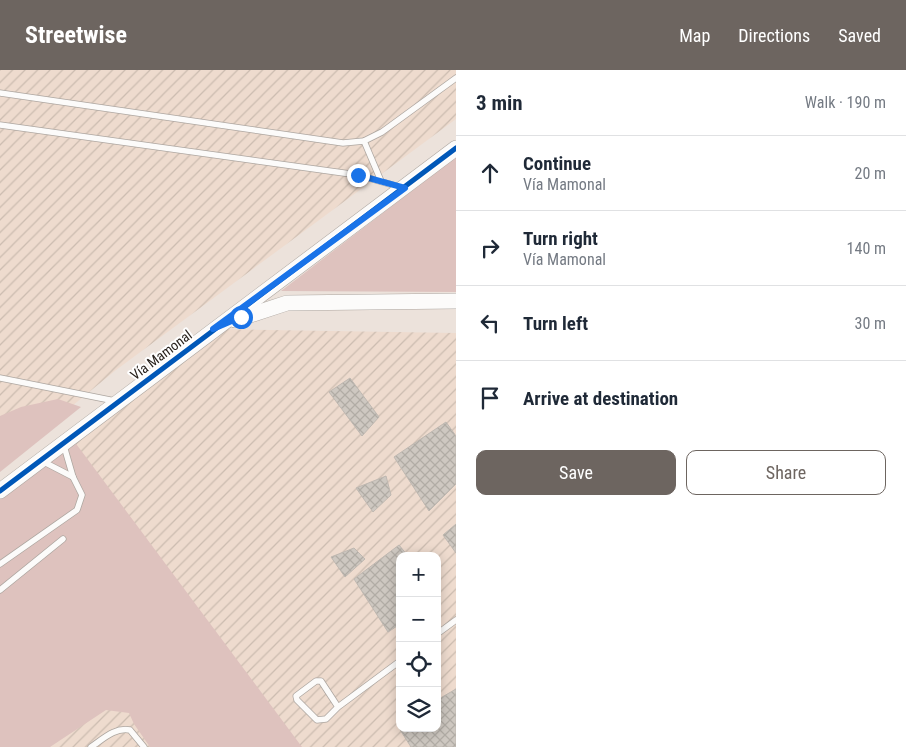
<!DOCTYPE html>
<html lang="en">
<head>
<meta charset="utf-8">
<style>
	:root { --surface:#fff; --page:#f2f2f3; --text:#1f2937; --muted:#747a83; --line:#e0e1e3; --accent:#6d6560 }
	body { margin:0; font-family:"Roboto Condensed",sans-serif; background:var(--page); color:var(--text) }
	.controls { position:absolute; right:15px; bottom:15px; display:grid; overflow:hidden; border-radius:10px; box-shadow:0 2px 12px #0003 }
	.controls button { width:45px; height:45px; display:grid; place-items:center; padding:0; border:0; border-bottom:1px solid var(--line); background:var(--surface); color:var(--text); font:25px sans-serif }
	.stop { position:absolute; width:15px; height:15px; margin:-11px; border:4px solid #1a73e8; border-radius:50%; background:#fff }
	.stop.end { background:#1a73e8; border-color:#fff; box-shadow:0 1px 5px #0008 }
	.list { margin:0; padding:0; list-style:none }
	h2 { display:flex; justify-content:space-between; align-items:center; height:65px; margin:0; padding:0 20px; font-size:21px }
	h2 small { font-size:16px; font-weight:400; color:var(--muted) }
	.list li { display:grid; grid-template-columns:32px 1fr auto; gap:15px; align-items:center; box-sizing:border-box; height:75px; padding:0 20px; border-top:1px solid var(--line) }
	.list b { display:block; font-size:19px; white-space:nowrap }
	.list p { margin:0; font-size:16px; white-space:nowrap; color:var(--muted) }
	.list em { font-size:16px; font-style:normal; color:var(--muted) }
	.actions { display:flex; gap:10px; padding:15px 20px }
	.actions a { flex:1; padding:11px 0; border:1px solid var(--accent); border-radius:10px; text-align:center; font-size:18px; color:var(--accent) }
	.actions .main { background:var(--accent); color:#fff }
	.icon { flex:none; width:28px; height:28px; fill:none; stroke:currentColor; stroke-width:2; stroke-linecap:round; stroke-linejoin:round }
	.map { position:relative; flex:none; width:456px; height:677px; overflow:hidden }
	header { display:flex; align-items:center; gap:30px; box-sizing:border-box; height:70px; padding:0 25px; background:var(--accent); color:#fff }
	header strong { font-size:24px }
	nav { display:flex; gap:28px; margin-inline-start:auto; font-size:18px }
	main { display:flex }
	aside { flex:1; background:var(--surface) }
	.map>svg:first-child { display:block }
	.industrial { fill:url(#industrial-furrows); fill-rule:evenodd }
	.grass { fill:#dec2be }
	.building { fill:url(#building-cross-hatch); stroke:#bfb8b1 }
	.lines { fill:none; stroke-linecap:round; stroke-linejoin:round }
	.lane-casing { stroke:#ada6a0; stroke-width:7 }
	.secondary-casing { stroke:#ada6a0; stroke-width:16 }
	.lane { stroke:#fcfbfa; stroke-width:5.5 }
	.secondary { stroke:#fcfbfa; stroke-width:15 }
	.cycleway-casing { stroke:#fff; stroke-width:8 }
	.cycleway { stroke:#0057b8; stroke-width:5 }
	.route { stroke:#1a73e8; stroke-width:6 }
	.labels { text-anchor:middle; stroke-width:4; stroke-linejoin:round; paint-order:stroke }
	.street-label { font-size:14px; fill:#29221d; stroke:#fff }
</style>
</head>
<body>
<header>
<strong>Streetwise</strong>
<nav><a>Map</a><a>Directions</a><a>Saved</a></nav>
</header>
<main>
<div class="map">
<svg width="456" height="677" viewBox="0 0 456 677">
	<defs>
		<pattern id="industrial-furrows" width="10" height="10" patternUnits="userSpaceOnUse" patternTransform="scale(1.25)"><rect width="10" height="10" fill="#eedbce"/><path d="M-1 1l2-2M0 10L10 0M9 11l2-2" fill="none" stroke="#ccbcb0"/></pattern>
		<pattern id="building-cross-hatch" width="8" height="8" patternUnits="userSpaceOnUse" patternTransform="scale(1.25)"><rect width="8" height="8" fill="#cec8c1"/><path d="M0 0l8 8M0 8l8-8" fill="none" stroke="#b1aca5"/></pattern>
	</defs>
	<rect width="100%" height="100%" fill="#ece2db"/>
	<g class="industrial">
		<path d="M0,0H456V49L116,300L0,395Z"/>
		<path d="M213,259L456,263V677H0V421ZM400,486H437V658H400Z"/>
	</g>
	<g class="grass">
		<path d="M456,87V222L281,221Z"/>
		<path d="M58,329L81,337L0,402V346L21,337Z"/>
		<path d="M71,367L302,677H150L134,654L129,643L106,640L50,677H0V421Z"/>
	</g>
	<g class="building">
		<path d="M350,308L379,347L362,366L329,322Z"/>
		<path d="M446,352L456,366V414L429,441L394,387Z"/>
		<path d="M386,406L391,425L373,442L356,418Z"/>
		<path d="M456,454V483L443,465Z"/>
		<path d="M399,475L408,486H400V554L388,562L354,509Z"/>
		<path d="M354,478L365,489L345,507L331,487Z"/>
		<path d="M456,619V677H411L397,655L400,653V658H437V630Z"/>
	</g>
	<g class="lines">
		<g class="lane-casing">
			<g id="lane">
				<path d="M0,23L343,73L364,71L382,62L456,8"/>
				<path d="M0,55L358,105L400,117"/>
				<path d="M364,71L381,111"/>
				<path d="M0,308L115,331"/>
				<path d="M42,391L73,407"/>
				<path d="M0,494L77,440L82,425L73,407L64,376"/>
				<path d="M0,520L63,469"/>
				<path d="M437,564L456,550"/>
				<path d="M338,637L321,611H316L296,626L297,630L317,650L326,649L338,637L400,591"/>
				<path d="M91,677C103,669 115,657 130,660L144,677"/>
			</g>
		</g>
		<g class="secondary-casing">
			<g id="secondary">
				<path d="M235,250L287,233L456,231"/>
				<path d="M0,421L456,78"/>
			</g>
		</g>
		<use href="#lane" class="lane"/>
		<use href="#secondary" class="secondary"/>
		<g class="cycleway-casing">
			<path id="cycleway" d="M0,421L456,78"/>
		</g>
		<use href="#cycleway" class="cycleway"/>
	</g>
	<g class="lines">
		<path class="route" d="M241,247L213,259L405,118L358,105"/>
	</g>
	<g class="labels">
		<g class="street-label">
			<text transform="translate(161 285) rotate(-37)" y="5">Vía Mamonal</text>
		</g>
	</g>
</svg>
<div class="controls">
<button>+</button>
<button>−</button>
<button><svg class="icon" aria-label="locate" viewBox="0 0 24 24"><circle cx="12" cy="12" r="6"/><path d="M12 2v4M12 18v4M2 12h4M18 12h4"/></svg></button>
<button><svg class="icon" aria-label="layers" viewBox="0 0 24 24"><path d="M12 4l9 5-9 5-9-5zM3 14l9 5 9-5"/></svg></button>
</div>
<div class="stop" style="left:241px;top:247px"></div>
<div class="stop end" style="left:358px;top:105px"></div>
</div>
<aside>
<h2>3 min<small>Walk · 190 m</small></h2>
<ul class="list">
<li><svg class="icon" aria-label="ahead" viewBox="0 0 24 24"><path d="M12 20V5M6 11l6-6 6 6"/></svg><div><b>Continue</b><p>Vía Mamonal</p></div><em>20 m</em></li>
<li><svg class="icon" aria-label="right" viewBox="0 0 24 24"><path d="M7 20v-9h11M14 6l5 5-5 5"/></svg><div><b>Turn right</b><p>Vía Mamonal</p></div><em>140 m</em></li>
<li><svg class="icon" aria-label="left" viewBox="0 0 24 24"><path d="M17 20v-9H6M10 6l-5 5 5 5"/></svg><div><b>Turn left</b></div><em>30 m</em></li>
<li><svg class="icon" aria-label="arrive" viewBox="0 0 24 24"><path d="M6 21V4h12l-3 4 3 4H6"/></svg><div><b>Arrive at destination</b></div></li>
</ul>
<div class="actions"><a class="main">Save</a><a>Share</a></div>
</aside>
</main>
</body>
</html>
